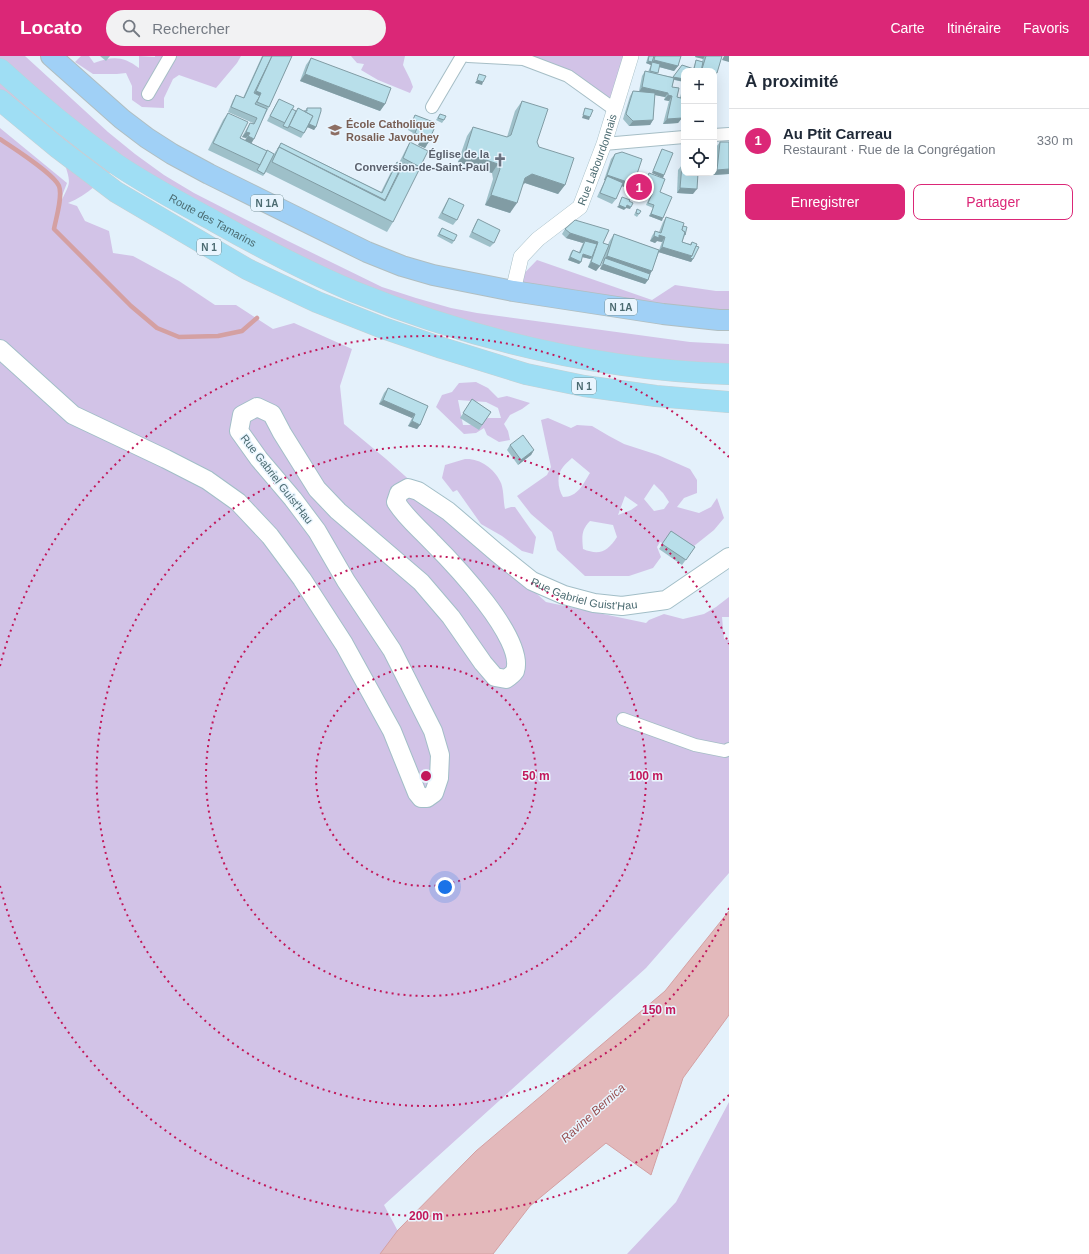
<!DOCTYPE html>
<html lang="fr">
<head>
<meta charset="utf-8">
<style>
	:root { --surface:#fff; --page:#f2f2f3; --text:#1f2937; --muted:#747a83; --line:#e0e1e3; --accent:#db2777 }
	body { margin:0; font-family:Arial,sans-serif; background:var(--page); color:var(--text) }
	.controls { position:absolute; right:12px; top:12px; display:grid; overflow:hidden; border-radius:8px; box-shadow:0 4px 16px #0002 }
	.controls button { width:36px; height:36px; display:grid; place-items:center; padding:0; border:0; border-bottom:1px solid var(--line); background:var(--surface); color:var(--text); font:20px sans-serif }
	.you { position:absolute; left:445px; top:831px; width:14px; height:14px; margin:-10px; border:3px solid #fff; border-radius:50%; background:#1a73e8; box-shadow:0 0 0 6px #1a73e833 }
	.badge { display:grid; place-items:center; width:26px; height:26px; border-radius:50%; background:var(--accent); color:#fff; font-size:13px; font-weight:700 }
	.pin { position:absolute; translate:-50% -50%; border:2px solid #fff; box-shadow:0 1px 4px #0006 }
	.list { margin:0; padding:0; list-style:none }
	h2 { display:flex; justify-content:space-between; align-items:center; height:52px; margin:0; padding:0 16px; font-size:17px }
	h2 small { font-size:13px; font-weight:400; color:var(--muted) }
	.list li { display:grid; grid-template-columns:26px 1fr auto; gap:12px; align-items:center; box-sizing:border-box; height:64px; padding:0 16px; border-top:1px solid var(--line) }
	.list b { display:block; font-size:15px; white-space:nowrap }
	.list p { margin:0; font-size:13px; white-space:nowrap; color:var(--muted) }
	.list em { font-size:13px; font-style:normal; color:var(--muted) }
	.actions { display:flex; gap:8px; padding:12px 16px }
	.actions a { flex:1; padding:9px 0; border:1px solid var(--accent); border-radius:8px; text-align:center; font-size:14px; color:var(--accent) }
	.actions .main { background:var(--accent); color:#fff }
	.icon { flex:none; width:22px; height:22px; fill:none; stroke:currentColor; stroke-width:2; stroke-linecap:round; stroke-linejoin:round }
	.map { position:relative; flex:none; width:729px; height:1198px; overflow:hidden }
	header { display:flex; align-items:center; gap:24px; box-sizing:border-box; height:56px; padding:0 20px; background:var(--accent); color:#fff }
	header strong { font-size:19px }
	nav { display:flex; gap:22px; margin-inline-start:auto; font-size:14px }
	.search { width:280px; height:36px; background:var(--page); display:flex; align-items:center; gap:10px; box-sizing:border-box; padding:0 14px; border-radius:22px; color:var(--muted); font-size:15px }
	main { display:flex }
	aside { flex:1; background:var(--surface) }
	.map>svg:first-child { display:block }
	.green { fill:#d2c3e7; fill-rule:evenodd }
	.water { fill:#e3b9bb; stroke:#d4a0a2 }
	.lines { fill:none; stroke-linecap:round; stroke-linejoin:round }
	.stream { stroke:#d4a0a2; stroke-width:4.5 }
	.minor-casing { stroke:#a6bec6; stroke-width:14 }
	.tertiary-casing { stroke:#a6bec6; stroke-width:16 }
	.secondary-casing { stroke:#a2bec7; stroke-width:20 }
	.primary-casing { stroke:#b0bec1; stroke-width:22 }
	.trunk-casing { stroke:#c5d0d2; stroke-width:22 }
	.minor { stroke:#fff; stroke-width:12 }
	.tertiary { stroke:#fff; stroke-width:15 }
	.secondary { stroke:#fff; stroke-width:18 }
	.primary { stroke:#a0d0f6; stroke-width:20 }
	.trunk { stroke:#9fdef4; stroke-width:21 }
	.wall { fill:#9ec0c9 }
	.shaded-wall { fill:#819ca4 }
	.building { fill:#b8dfea; stroke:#819ca4 }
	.ring { fill:none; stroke:#c2185b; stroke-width:2; stroke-dasharray:2 4 }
	.labels { text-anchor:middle; stroke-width:3; stroke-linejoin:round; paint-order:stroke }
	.shield { fill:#e9f5fe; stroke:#7a949b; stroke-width:1 }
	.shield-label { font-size:10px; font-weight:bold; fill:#4b6b71 }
	.education-label { font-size:11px; font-weight:bold; fill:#785e54; stroke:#e9f5fe; text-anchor:start }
	.worship-label { font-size:11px; font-weight:bold; fill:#5b616d; stroke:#e9f5fe; text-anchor:end }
	.street-label { font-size:11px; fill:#4b6b71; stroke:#e9f5fe }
	.water-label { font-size:12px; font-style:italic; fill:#984f51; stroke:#e9f5fe }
	.centre { fill:#c2185b; stroke:#e9f5fe; stroke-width:2 }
	.ring-label { font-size:12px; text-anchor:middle; font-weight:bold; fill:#c2185b; stroke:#e9f5fe; stroke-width:3; stroke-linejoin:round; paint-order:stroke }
</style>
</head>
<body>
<header>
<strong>Locato</strong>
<div class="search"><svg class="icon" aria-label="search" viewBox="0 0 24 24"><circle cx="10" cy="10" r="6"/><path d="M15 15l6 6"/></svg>Rechercher</div>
<nav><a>Carte</a><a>Itinéraire</a><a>Favoris</a></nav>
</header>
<main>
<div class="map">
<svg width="729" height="1198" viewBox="0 0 729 1198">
	<rect width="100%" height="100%" fill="#e4f1fb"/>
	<g class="green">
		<path d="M0,0H25L108,76L135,98L164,119L194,137L288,185L382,231L416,242L451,252L477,257L690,286L729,288V318L702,317L413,258L118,109C103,123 88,139 68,147L77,150L85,165L109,175L113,197L133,200L179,225L215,249H236L273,273L294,267L352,293L340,330L344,368L386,403L546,546L646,567L649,564L664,558L683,563L704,558L716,551L729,541V561H722L724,583L729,584V817L646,912L384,1149L410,1198H0V72L67,127L60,145L61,146C69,128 72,129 65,109L0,57Z"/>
		<path d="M81,0H89L94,7C113,0 123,0 139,12V0L155,1V0H241L237,7L216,32L179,19L173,23L164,42V52L142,51L132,44V30L126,17L117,18H93L75,6Z"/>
		<path d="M351,0H405L403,9L410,23L413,31L410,37L378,24L361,14L364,8L357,7Z"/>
		<path d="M468,0H631L614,53L568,20L523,3Z"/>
		<path d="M537,204L652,244L675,229L716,235H729V264L513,229Z"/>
		<path d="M476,326L488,332L498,342L507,340L530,347L522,353L510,359L504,368L508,375L510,384L499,386L487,379L484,372L476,377L464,378L436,351L442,339L452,336L459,327ZM458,344L486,346L498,352L501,362H487L481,366L469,369H463Z"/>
		<path d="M548,362L571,372L577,369L592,370L609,380L624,388L658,399L690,413L697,424V437L684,442L677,451L699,457L711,451L717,442L724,462L714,474L689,494H678L660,486L657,491L661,501L653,512L629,520H585L557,494L552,476L531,458L517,440L547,419L551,411L541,364ZM572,402L590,417C583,428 578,441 563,441C558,433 556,419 563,411C565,408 569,405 572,402ZM654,428L663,437L669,446L664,453L654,455L644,443ZM625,440L638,449L631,454L618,459ZM590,465L613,469L617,481C608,495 600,500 583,493C582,481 581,474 590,465Z"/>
		<path d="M465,403C479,402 494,412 500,425C504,432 503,444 505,453L511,451H515L536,481L533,498L522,495L502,480L481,468L457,434L453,436L442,422L445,409Z"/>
		<path d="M729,1046V1198H627L676,1146Z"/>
	</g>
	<path class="water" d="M729,855V959L683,1022L651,1119L606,1087L530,1150L493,1198H380L398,1174L476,1095L665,935Z"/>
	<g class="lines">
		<path class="stream" d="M0,83C13,92 53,117 59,130C63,140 56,162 54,173L131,250L157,272L179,281L218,280L242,275L257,262"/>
		<g class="minor-casing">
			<g id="minor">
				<path d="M468,0L523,3L568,20L614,53"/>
				<path d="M148,38L170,0"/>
				<path d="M432,51L462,0"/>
				<path d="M714,79L729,78"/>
				<path d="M604,88L684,81"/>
				<path d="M623,663L695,689L725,695L729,693"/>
			</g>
		</g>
		<g class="tertiary-casing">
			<g id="tertiary">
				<path id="s1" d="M513,235L521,201L538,183L580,151L604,88L631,0"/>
			</g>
		</g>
		<g class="secondary-casing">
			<g id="secondary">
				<path id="s2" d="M0,293L73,359L166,403L207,424L238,446L270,480L302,523L344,588L392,675L417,737L421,742H427L434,737L439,722L440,699L433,675L392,594L346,525L317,475L293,443L259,403L239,375L242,359L257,351L272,358L282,377L317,433L338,455L421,526L451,561L483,607L495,621L506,623C509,621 513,618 515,615C526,583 453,507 431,485C419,472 406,462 396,446L399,437L408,432L418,435L448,455L497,497L532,525L564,539L594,547L622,550L666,544L729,501"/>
			</g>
		</g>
		<g class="primary-casing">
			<path id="primary" d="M51,0L122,63L147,82L172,98L209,118L367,196L402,210L433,219L513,235L663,258L719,264H729"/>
		</g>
		<g class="trunk-casing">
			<g id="trunk">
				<path id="s3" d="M0,13C37,47 76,79 116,108C147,129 181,147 214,165C260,191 307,216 355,236C474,284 601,314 729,318"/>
				<path d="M0,44L58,92L116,136L247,213L317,246L383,272L442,292L526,318L584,330L656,340L729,346"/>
			</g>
		</g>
		<use href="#minor" class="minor"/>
		<use href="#tertiary" class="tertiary"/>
		<use href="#secondary" class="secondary"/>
		<use href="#primary" class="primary"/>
		<use href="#trunk" class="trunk"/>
	</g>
	<g class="wall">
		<path d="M100,0H110L106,5Z"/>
		<path d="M262,0H292L269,51L251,87L274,98L281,87L381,136L392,114L397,106L403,109L399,107L407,91L410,86L420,111L418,114L393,166L387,176L266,116L263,120L208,94L223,64L228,57L240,82L245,84L246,82L242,81L247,72L250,67L253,68V67L228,56L233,44L236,39L243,42Z"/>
		<path d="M648,0H681L678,10L674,15L659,11L657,18L673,21L682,9L693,13L696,4L702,6L703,2L695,1V0H722L717,17L714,22V15H684V26L674,24L672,31L679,32L677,41L680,42L683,29L684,28V53L682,62L678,67L663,68L669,45L664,44L665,41L655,39L653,64L650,69L629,70L623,63L630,40L633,35H639L642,20L645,15L648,16L651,9L646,7Z"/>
		<path d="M311,2L385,48L380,55L300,25L306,9Z"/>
		<path d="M279,43L292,53L296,55L298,52L304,55H305L307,52L316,71L314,74L308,71L301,82L267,65L276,48Z"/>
		<path d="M522,45L539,91L565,129L558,138L525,127L523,129L510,157L485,149L493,123L492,117L458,106L467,80L473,71L507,81L515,55Z"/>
		<path d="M440,58L444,64L442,67L436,64Z"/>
		<path d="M415,59L428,87L425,92L418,89L420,85L411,81L413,77L408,74Z"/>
		<path d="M720,86H729V118L713,119L714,117L716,91Z"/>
		<path d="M662,93L664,119L663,122L652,117L661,95Z"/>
		<path d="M615,98L636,121L638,136L621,130L616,143L612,148L597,141L605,124H604L611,103Z"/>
		<path d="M682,109L693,138L677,137L678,114Z"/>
		<path d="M649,117L660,136L662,165L649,160L653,152L646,149L650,140L641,137L648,119Z"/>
		<path d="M449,142L457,164L453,169L438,162L446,147Z"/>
		<path d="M637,153L639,158L637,161L634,159Z"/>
		<path d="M666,161L683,170L685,179L682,186L690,188L692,186L693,203L691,206L659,196L648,224L645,228L600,213L604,201L600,210L596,215L588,211L591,203L582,201L581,206L579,208L568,204L571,196L573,194L579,196L583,187L566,182L562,178L565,173L608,189L609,186L614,178L659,194L662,186L657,185L655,187L650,185L652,180L655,175L659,176L663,166Z"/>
		<path d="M478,163L494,187L490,191L469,181L475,168Z"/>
		<path d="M442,172L454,185L452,188L437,180Z"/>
		<path d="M388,332L428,350L420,369L417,373L408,370L412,362L379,348L384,337Z"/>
		<path d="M472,343L491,356L479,374L460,362Z"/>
		<path d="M510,389L534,394L531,399L518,409L507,394Z"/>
		<path d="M671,475L695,491L682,509L659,493Z"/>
	</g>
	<g class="shaded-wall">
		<path d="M696,0H705L703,3L695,1Z"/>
		<path d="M724,0H729V6L722,4Z"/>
		<path d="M654,4L678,10L674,15L652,9V6L651,9L646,7L648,5L652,6Z"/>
		<path d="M702,13L710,15H701Z"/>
		<path d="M714,16L717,17L714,22Z"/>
		<path d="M305,18L385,48L380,55L300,25Z"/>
		<path d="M673,21L684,23V26L672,23Z"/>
		<path d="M477,24L483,26L482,29L475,27Z"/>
		<path d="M642,31L668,37L665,41L639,36Z"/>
		<path d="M256,35L261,37L256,45L251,42Z"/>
		<path d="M668,39L672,40L669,45L664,44Z"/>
		<path d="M583,59L590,61L589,64L582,62Z"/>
		<path d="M682,62L678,67L663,68L667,63Z"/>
		<path d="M653,64L650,69L629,70L633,65Z"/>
		<path d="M309,68L316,71L314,74L307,71Z"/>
		<path d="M246,76L250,77L246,82L242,81Z"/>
		<path d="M415,77L423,80L420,85L411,81Z"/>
		<path d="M248,80L254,83L251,88L245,85Z"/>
		<path d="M421,84L428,87L425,92L418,89Z"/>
		<path d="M465,97L498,108L492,117L458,106Z"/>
		<path d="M729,113V118L713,119L717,114Z"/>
		<path d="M653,115L664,119L663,122L652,117Z"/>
		<path d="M532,118L565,129L558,138L525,127L518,131L525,122Z"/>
		<path d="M607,119L642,131L638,136L606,124L607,120L605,124H604Z"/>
		<path d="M680,132L697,133L693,138L677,137Z"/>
		<path d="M642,134L652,138L650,140L641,137Z"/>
		<path d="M491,139L517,147L510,157L485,149Z"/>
		<path d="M619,149H627L631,151L630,153L626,152L624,154L617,151Z"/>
		<path d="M651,158L663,162L662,165L649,160Z"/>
		<path d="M570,177L598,186L595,191L585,185L583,187L566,182Z"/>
		<path d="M659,179L665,181L662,186L657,185L655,187L650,185L654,180Z"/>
		<path d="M662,191L692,200L693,203L691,206L658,196Z"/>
		<path d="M583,198L592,201L590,203L582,201Z"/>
		<path d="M607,200L652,215L647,223L605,202Z"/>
		<path d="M570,201L581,206L579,208L568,204Z"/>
		<path d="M591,206L600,210L596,215L588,211Z"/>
		<path d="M603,208L648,224L645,228L600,213Z"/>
		<path d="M383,344L415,358L412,362L379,348Z"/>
		<path d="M412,365L420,369L417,373L408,370Z"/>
		<path d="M534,394L531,399L518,409L521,404Z"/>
	</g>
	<g class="building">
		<path d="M263,0H272L254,37L260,40L255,48L267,53L254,83L248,80L250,77L246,76L250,67L254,68L257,62L231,51L236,39L244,42Z"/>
		<path d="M272,0H292L269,51L257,46L261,37L256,35Z"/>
		<path d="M649,0H654L652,6L648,5Z"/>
		<path d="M655,0H681L678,10L654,4Z"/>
		<path d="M706,0H722L717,17L714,16V15H710L702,13Z"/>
		<path d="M311,2L391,32L385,48L305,18Z"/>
		<path d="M696,4L703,6L701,15H684V23L673,21L682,9L694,13Z"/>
		<path d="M652,6L660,8L658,17L650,15Z"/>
		<path d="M645,15L674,22L672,31L679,32L677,41L684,43V53L682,62L667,63L672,40L668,39V37L642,31Z"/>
		<path d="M479,18L486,20L483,26L477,24Z"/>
		<path d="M684,30V43L681,42Z"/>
		<path d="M633,35L655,37L653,64L633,65L626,58Z"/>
		<path d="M279,43L294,50L285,67L270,60Z"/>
		<path d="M522,45L548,53L537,86L539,91L574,102L565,129L532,118L525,122L517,147L491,139L500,113L498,108L465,97L473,71L507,81L511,79Z"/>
		<path d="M298,52L313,60L304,77L289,70Z"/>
		<path d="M307,52H321V55L316,71L309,68L313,60L304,55H307Z"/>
		<path d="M585,52L593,54L590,61L583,59Z"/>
		<path d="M292,53L296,55L288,72L283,70Z"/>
		<path d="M228,57L248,66L240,82L267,95L260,109L213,87Z"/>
		<path d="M440,58L446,60L444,64L438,62Z"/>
		<path d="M415,59L436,67L433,72L414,64L412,66Z"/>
		<path d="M414,64L434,73L428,87L421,84L423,80L415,77L417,72L411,69Z"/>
		<path d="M410,86L428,95L420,111L403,102Z"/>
		<path d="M720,86H729V113L717,114Z"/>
		<path d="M281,87L382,137L397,106L402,109L385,144L279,91L278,93Z"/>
		<path d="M279,91L385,145L404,107L419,114L393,166L272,106Z"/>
		<path d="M662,93L673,97L664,119L653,115Z"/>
		<path d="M267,94L274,98L264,118L257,114L260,109L267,95Z"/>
		<path d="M622,96L642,103L636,121L644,124L642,131L607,119L615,98Z"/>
		<path d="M682,109H684V117H698L697,133L680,132Z"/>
		<path d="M649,117L665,123L660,136L672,141L663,162L651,158L654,149L648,147L652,138L642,134Z"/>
		<path d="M607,120L623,127L616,143L600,137Z"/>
		<path d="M622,141L630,144L629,145L633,147L631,151L627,149L626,152L619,149Z"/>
		<path d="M449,142L464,149L457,164L442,157Z"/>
		<path d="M637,153L641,155L639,158L636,157Z"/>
		<path d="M666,161L684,167L682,174L685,176L682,186L691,189L692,186L697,188L692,200L662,191L665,181L659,179V182L654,180L655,175L661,177Z"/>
		<path d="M478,163L500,174L494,187L472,176Z"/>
		<path d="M575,164L609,174L603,187L609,189L600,210L591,206L598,186L570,177L565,173Z"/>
		<path d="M683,170L687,171L685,179V176L682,174Z"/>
		<path d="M442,172L457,179L454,185L439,178Z"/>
		<path d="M614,178L659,194L652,215L607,200Z"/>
		<path d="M585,185L597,188L592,201L583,198L581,206L570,201L573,194L580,197Z"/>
		<path d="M696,190L699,191L693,203L690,202L692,200Z"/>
		<path d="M605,202L650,218L648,224L603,208Z"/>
		<path d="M388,332L428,350L420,369L412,365L415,358L383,344Z"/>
		<path d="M472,343L491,356L482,369L463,357Z"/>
		<path d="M523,379L534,394L521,404L510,389Z"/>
		<path d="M671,475L695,491L686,504L662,488Z"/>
	</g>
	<g class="ring">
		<circle cx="426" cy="720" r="110"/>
		<circle cx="426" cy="720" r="220"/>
		<path d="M729 852A330 330 0 1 1 729 588"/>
		<path d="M729 1039A440 440 0 0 1 0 830M0 610A440 440 0 0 1 729 401"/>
	</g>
	<defs>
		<g id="school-bare" transform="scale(1.08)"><path d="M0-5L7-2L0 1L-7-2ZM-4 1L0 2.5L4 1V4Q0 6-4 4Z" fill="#8d6e63" stroke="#e9f5fe" stroke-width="2.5" paint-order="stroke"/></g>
		<g id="church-bare" transform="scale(1.08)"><path d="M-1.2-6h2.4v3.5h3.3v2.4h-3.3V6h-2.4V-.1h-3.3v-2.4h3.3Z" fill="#6b7280" stroke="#e9f5fe" stroke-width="2.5" paint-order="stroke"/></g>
	</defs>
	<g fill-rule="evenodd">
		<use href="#school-bare" x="335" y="74"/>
		<use href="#church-bare" x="500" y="104"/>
	</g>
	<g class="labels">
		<g class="shield">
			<rect x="251" y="139" width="32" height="16" rx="3"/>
			<rect x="197" y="183" width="24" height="16" rx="3"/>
			<rect x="605" y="243" width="32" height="16" rx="3"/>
			<rect x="572" y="322" width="24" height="16" rx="3"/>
		</g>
		<g class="shield-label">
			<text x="267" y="151">N 1A</text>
			<text x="209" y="195">N 1</text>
			<text x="621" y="255">N 1A</text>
			<text x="584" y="334">N 1</text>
		</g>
		<g class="education-label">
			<text x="346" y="72">École Catholique<tspan x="346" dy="13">Rosalie Javouhey</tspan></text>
		</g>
		<g class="worship-label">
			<text x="489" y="102">Église de la<tspan x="489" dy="13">Conversion-de-Saint-Paul</tspan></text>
		</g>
		<g class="street-label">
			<text dy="4" stroke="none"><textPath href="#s1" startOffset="163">Rue Labourdonnais</textPath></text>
			<text dy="4" stroke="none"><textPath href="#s3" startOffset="262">Route des Tamarins</textPath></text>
			<text transform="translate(277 423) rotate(52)" y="4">Rue Gabriel Guist'Hau</text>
			<text dy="4" stroke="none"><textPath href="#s2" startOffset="1935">Rue Gabriel Guist'Hau</textPath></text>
		</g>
		<g class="water-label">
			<text transform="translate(593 1057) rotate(-42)" y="4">Ravine Bernica</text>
		</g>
	</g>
	<circle cx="426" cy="720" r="6" class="centre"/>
	<g class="ring-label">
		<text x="536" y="724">50 m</text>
		<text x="646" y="724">100 m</text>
		<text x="659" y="958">150 m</text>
		<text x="426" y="1164">200 m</text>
	</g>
</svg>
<div class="controls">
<button>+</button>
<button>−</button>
<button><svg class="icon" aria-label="locate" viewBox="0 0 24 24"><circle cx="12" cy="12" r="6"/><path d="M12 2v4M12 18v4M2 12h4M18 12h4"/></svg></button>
</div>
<div class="you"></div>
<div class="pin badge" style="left:639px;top:131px">1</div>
</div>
<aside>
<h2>À proximité<small></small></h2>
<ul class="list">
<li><span class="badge">1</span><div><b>Au Ptit Carreau</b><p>Restaurant · Rue de la Congrégation</p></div><em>330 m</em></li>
</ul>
<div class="actions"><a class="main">Enregistrer</a><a>Partager</a></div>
</aside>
</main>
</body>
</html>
